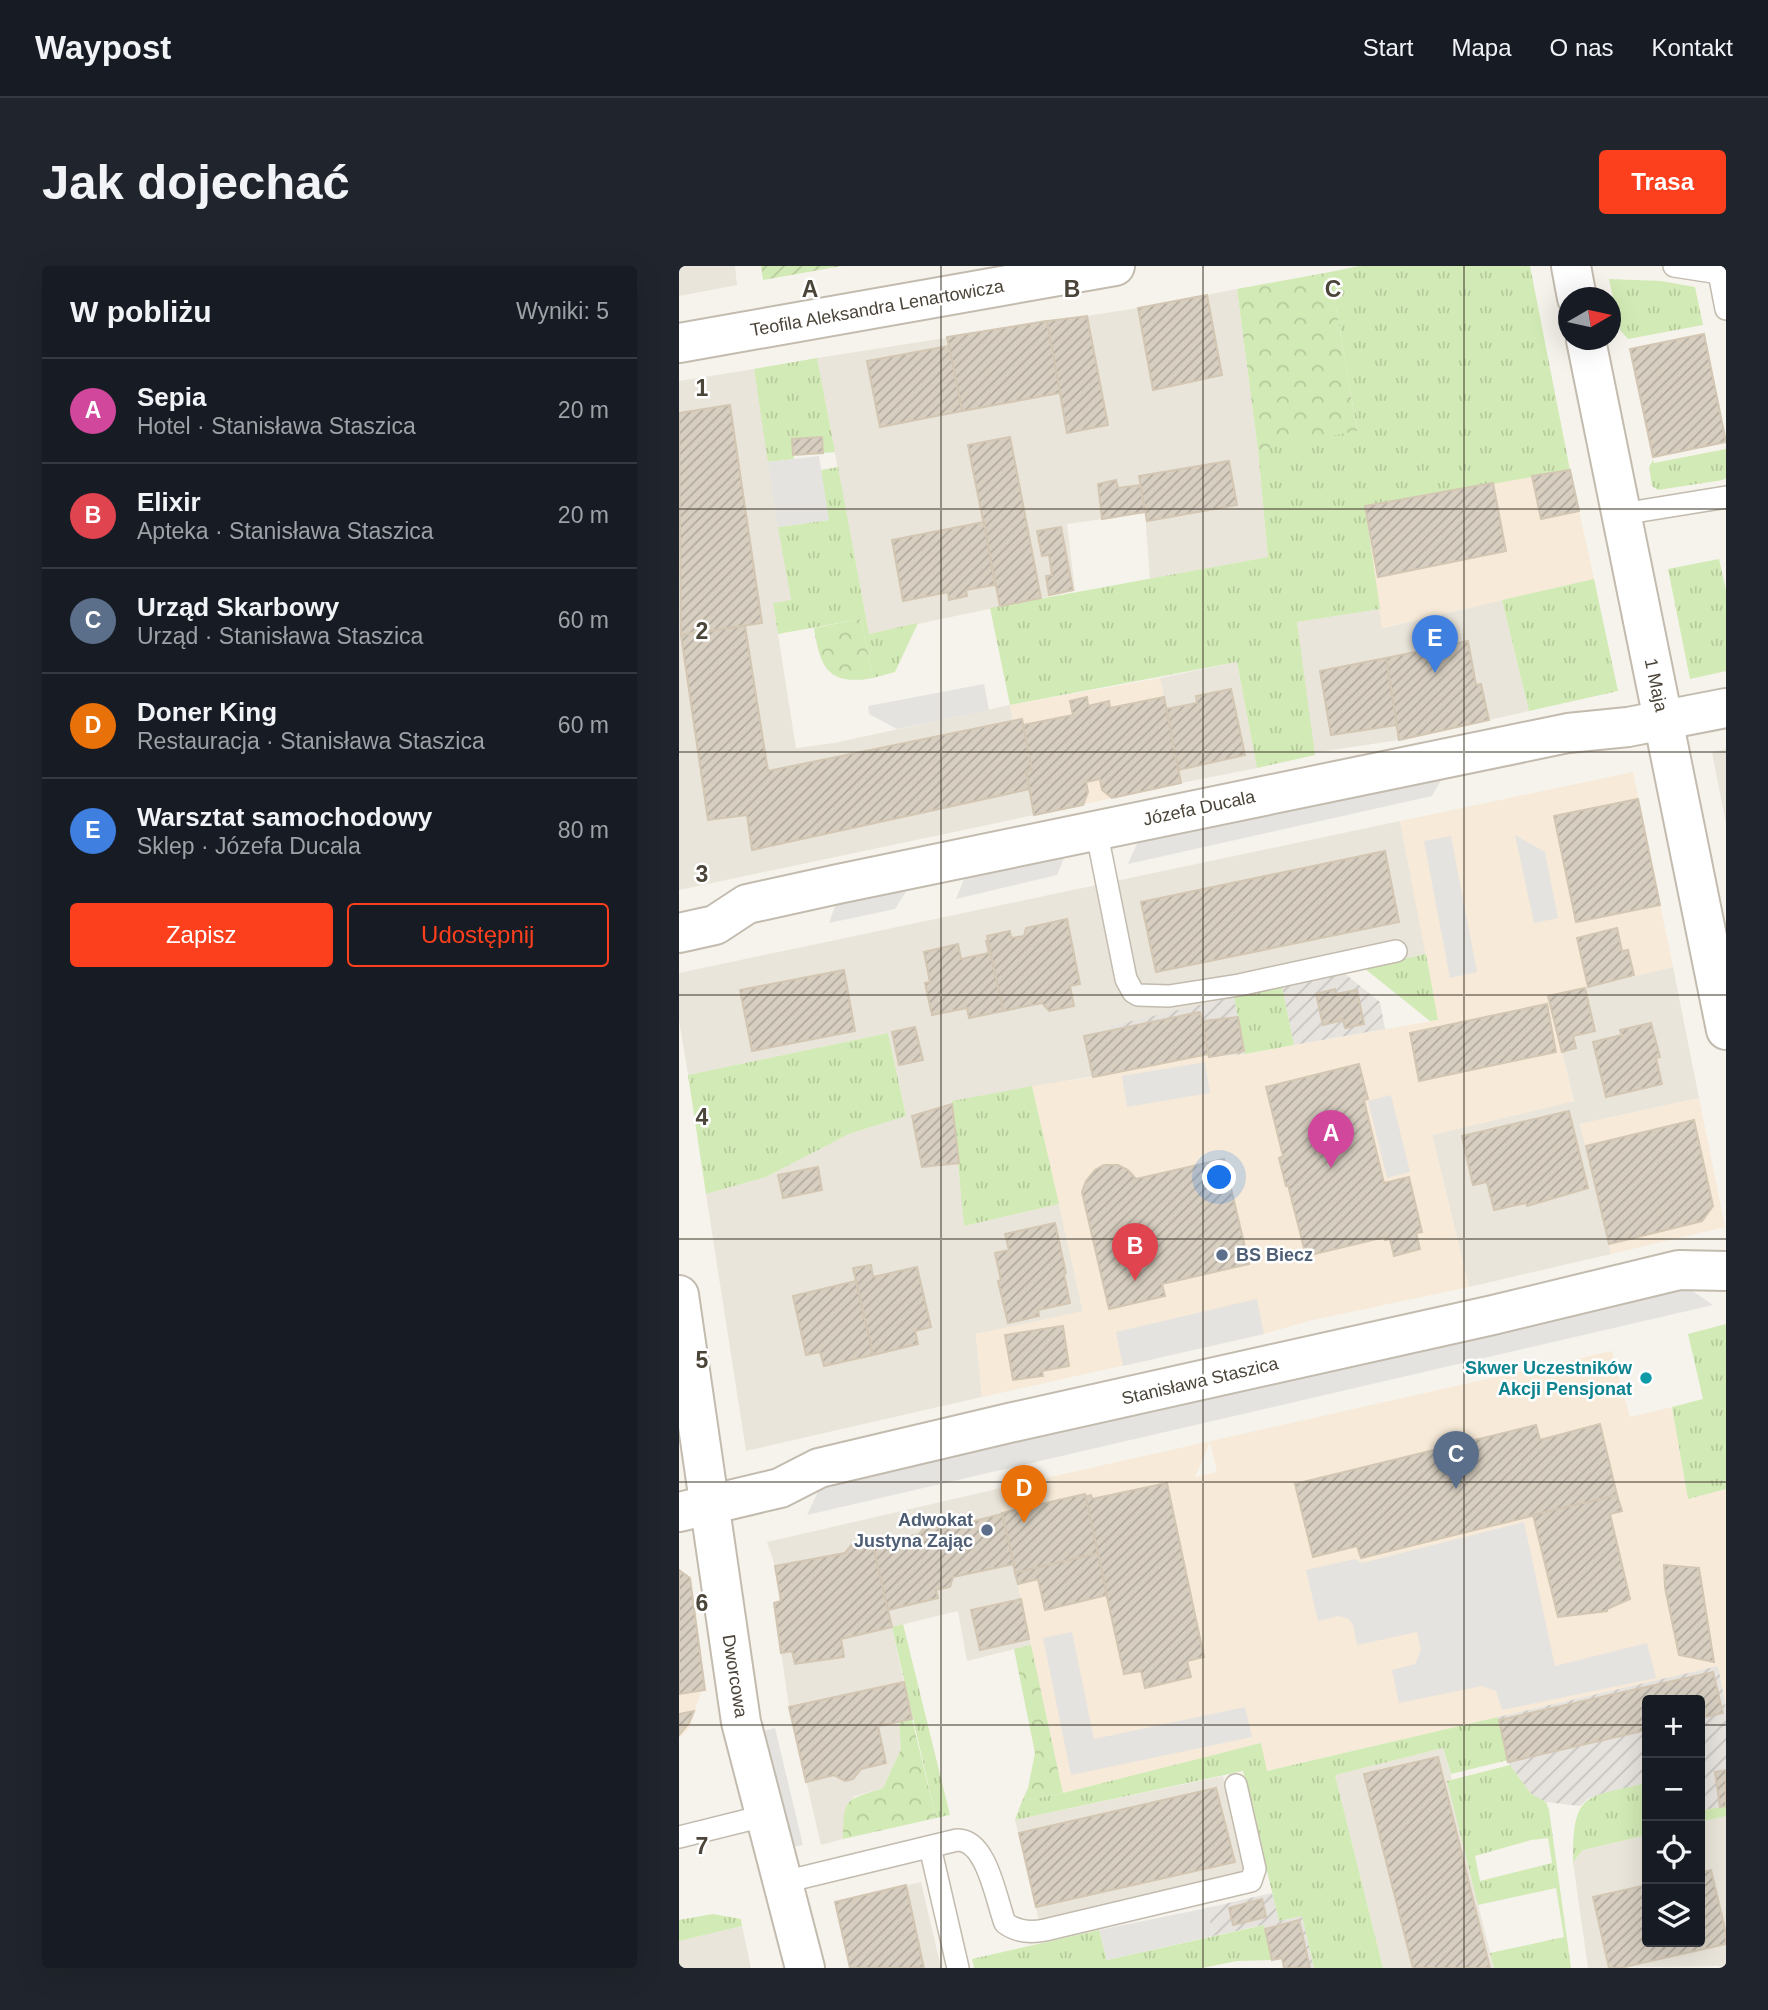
<!DOCTYPE html>
<html lang="pl">
<head>
<meta charset="utf-8">
<style>
	:root { --surface:#171b24; --page:#20242c; --text:#f1f3f6; --muted:#9ea1a6; --line:#363941; --accent:#fc3f1d }
	body { margin:0; font-family:Helvetica,sans-serif; background:var(--page); color:var(--text) }
	.controls { position:absolute; right:21px; bottom:21px; display:grid; overflow:hidden; border-radius:7px; box-shadow:0 7px 28px #0002 }
	.controls button { width:63px; height:63px; display:grid; place-items:center; padding:0; border:0; border-bottom:2px solid var(--line); background:var(--surface); color:var(--text); font:35px sans-serif }
	.compass { position:absolute; left:879px; top:21px; width:63px; height:63px; border-radius:50%; background:var(--surface); box-shadow:0 7px 28px #0002; rotate:81deg }
	.you { position:absolute; left:541px; top:912px; width:24px; height:24px; margin:-18px; border:5px solid #fff; border-radius:50%; background:#1a73e8; box-shadow:0 0 0 10px #1a73e833 }
	.badge { display:grid; place-items:center; width:46px; height:46px; border-radius:50%; background:var(--accent); color:#fff; font-size:23px; font-weight:700 }
	.pin { position:absolute; translate:-50% -58px; filter:drop-shadow(0 2px 4px #0008) }
	.pin::after { content:''; position:absolute; top:37px; width:24px; height:21px; background:inherit; clip-path:polygon(0 0,100% 0,50% 100%) }
	.list { margin:0; padding:0; list-style:none }
	h2 { display:flex; justify-content:space-between; align-items:center; height:91px; margin:0; padding:0 28px; font-size:30px }
	h2 small { font-size:23px; font-weight:400; color:var(--muted) }
	.list li { display:grid; grid-template-columns:46px 1fr auto; gap:21px; align-items:center; box-sizing:border-box; height:105px; padding:0 28px; border-top:2px solid var(--line) }
	.list b { display:block; font-size:26px; white-space:nowrap }
	.list p { margin:0; font-size:23px; white-space:nowrap; color:var(--muted) }
	.list em { font-size:23px; font-style:normal; color:var(--muted) }
	.actions { display:flex; gap:14px; padding:21px 28px }
	.actions a { flex:1; padding:16px 0; border:2px solid var(--accent); border-radius:7px; text-align:center; font-size:24px; color:var(--accent) }
	.actions .main { background:var(--accent); color:#fff }
	.icon { flex:none; width:38px; height:38px; fill:none; stroke:currentColor; stroke-width:2; stroke-linecap:round; stroke-linejoin:round }
	.map { position:relative; flex:none; width:1047px; height:1702px; overflow:hidden; border-radius:7px }
	header { display:flex; align-items:center; gap:42px; box-sizing:border-box; height:98px; padding:0 35px; background:var(--surface); border-bottom:2px solid var(--line) }
	header strong { font-size:33px }
	nav { display:flex; gap:38px; margin-inline-start:auto; font-size:24px }
	.intro { display:flex; align-items:center; justify-content:space-between; box-sizing:border-box; height:168px; padding:0 42px }
	h1 { margin:0; font-size:49px }
	.button { padding:18px 32px; border-radius:7px; background:var(--accent); color:#fff; font-size:24px; font-weight:700 }
	main { display:flex; gap:42px; padding:0 42px }
	aside { flex:1; background:var(--surface); border-radius:7px; box-shadow:0 7px 28px #0002 }
	.map>svg:first-child { display:block }
	.residential { fill:#eae5da }
	.commercial { fill:#f7ead8; fill-rule:evenodd }
	.industrial { fill:url(#industrial-furrows) }
	.grass { fill:url(#grass-tufts); fill-rule:evenodd }
	.forest { fill:url(#forest-crowns) }
	.garden { fill:url(#garden-furrows) }
	.parking { fill:#e5e3e0 }
	.building { fill:url(#building-hatch); stroke:#d3c7b4; stroke-width:2 }
	.lines { fill:none; stroke-linecap:round; stroke-linejoin:round }
	.lane-casing { stroke:#c2bbae; stroke-width:24 }
	.street-casing { stroke:#c2bbae; stroke-width:42 }
	.lane { stroke:#fff; stroke-width:21 }
	.street { stroke:#fff; stroke-width:38 }
	.grid { fill:none; stroke:#4b4439; stroke-width:2; stroke-opacity:0.55 }
	.service-dot { fill:#5c6f8a; stroke:#fff; stroke-width:2.5 }
	.culture-dot { fill:#0f9aa8; stroke:#fff; stroke-width:2.5 }
	.labels { text-anchor:middle; stroke-width:5; stroke-linejoin:round; paint-order:stroke }
	.street-label { font-size:18px; fill:#4b4439; stroke:#fff }
	.service-label { font-size:18px; font-weight:bold; fill:#4e5e75; stroke:#fff; text-anchor:start }
	.culture-label { font-size:18px; font-weight:bold; fill:#0d838f; stroke:#fff; text-anchor:end }
	.grid-label { font-size:23px; text-anchor:middle; font-weight:bold; fill:#4b4439; stroke:#fff; stroke-width:5; stroke-linejoin:round; paint-order:stroke }
</style>
</head>
<body>
<header>
<strong>Waypost</strong>
<nav><a>Start</a><a>Mapa</a><a>O nas</a><a>Kontakt</a></nav>
</header>
<div class="intro"><h1>Jak dojechać</h1><a class="button">Trasa</a></div>
<main>
<aside>
<h2>W pobliżu<small>Wyniki: 5</small></h2>
<ul class="list">
<li><span class="badge" style="background:#d1479c">A</span><div><b>Sepia</b><p>Hotel · Stanisława Staszica</p></div><em>20 m</em></li>
<li><span class="badge" style="background:#e0444e">B</span><div><b>Elixir</b><p>Apteka · Stanisława Staszica</p></div><em>20 m</em></li>
<li><span class="badge" style="background:#5c6f8a">C</span><div><b>Urząd Skarbowy</b><p>Urząd · Stanisława Staszica</p></div><em>60 m</em></li>
<li><span class="badge" style="background:#e8710a">D</span><div><b>Doner King</b><p>Restauracja · Stanisława Staszica</p></div><em>60 m</em></li>
<li><span class="badge" style="background:#3f7fe0">E</span><div><b>Warsztat samochodowy</b><p>Sklep · Józefa Ducala</p></div><em>80 m</em></li>
</ul>
<div class="actions"><a class="main">Zapisz</a><a>Udostępnij</a></div>
</aside>
<div class="map">
<svg width="1047" height="1702" viewBox="0 0 1047 1702">
	<defs>
		<pattern id="industrial-furrows" width="10" height="10" patternUnits="userSpaceOnUse" patternTransform="scale(1.75)"><rect width="10" height="10" fill="#e6e2dd"/><path d="M-1 1l2-2M0 10L10 0M9 11l2-2" fill="none" stroke="#c7c3be"/></pattern>
		<pattern id="grass-tufts" width="24" height="20" patternUnits="userSpaceOnUse" patternTransform="scale(1.75)"><rect width="24" height="20" fill="#d2eab5"/><path d="M3 7l-1-3M5 7V3M7 7l1-3M15 17l-1-3M17 17v-4M19 17l1-3" fill="none" stroke="#b6ca9c"/></pattern>
		<pattern id="forest-crowns" width="20" height="18" patternUnits="userSpaceOnUse" patternTransform="scale(1.75)"><rect width="20" height="18" fill="#d2eab5"/><path d="M2 6a3 3 0 1 1 6 0M12 15a3 3 0 1 1 6 0" fill="none" stroke="#b6ca9c"/></pattern>
		<pattern id="garden-furrows" width="10" height="10" patternUnits="userSpaceOnUse" patternTransform="scale(1.75)"><rect width="10" height="10" fill="#d2eab5"/><path d="M-1 1l2-2M0 10L10 0M9 11l2-2" fill="none" stroke="#b6ca9c"/></pattern>
		<pattern id="building-hatch" width="6" height="6" patternUnits="userSpaceOnUse" patternTransform="scale(1.75)"><rect width="6" height="6" fill="#d8cfc1"/><path d="M-1 1l2-2M0 6l6-6M5 7l2-2" fill="none" stroke="#b1aa9e"/></pattern>
	</defs>
	<rect width="100%" height="100%" fill="#f6f3ec"/>
	<g class="residential">
		<path d="M0,0H56L58,19L0,30Z"/>
		<path d="M558,23L579,184L589,291L471,313L466,247L388,258L396,325L190,368L138,92L459,42Z"/>
		<path d="M75,103L112,334L94,337L117,482L155,477L331,439L334,455L343,453L353,504L347,506L355,549L0,624V115Z"/>
		<path d="M823,334L850,445L720,474L633,487L618,356L701,343L704,362Z"/>
		<path d="M558,396L578,502L502,517L481,412Z"/>
		<path d="M1047,483V558L1033,486Z"/>
		<path d="M721,555L747,688L431,760L438,806L273,835L285,960L380,938L404,1046L297,1068L303,1131L67,1185L27,928L87,911L170,868L227,850L209,767L9,809L0,754V707Z"/>
		<path d="M994,701L1020,832L901,858L932,988L790,1021L753,869L895,835L869,730Z"/>
		<path d="M318,1223L352,1379L288,1395L279,1345L213,1361L233,1453L220,1456L222,1483L204,1522L176,1530L169,1537L165,1551L164,1573L142,1579L110,1441L95,1337L102,1335L96,1300L88,1276Z"/>
		<path d="M764,1482L773,1513L768,1515L815,1702H704L656,1509Z"/>
		<path d="M544,1510L567,1609L360,1655L336,1554Z"/>
		<path d="M1047,1550V1700L909,1702L894,1596L904,1584L968,1569V1676H1021V1556Z"/>
		<path d="M242,1616L262,1702H171L156,1636Z"/>
		<path d="M63,1660L72,1702H0V1675Z"/>
	</g>
	<g class="commercial">
		<path d="M891,204L915,313L703,362L686,240Z"/>
		<path d="M481,412L502,517L355,549L347,505L353,504L343,453L334,455L331,439Z"/>
		<path d="M954,506L994,701L869,731L895,835L753,869L790,1021L629,1055L585,1068L303,1131L297,1068L404,1045L353,820L414,811L530,788L531,791L566,788L759,754L721,555Z"/>
		<path d="M1020,832L1046,961L932,988L901,858Z"/>
		<path d="M933,1085L951,1151L993,1141L1009,1233L1047,1223V1442L1039,1400L587,1505L582,1477L384,1527L318,1223ZM531,1176L538,1206L516,1211Z"/>
		<path d="M22,1425L10,1463L0,1472V1428Z"/>
	</g>
	<g class="industrial">
		<path d="M665,707L701,736L706,763L615,779L603,721Z"/>
		<path d="M555,731L566,788L530,791V788L438,806L431,760Z"/>
		<path d="M1039,1400L1047,1442V1540L1025,1544L1021,1513V1434H968V1517L910,1532L901,1540L867,1536L858,1532L852,1528L831,1499L819,1451Z"/>
		<path d="M593,1627L600,1655L623,1650L635,1702H605L603,1692L593,1694L584,1659L534,1670L528,1642Z"/>
	</g>
	<g class="grass">
		<path d="M680,0H851L891,204L686,241L701,343L618,356L636,489L578,502L558,396L331,439L311,342L589,291L579,184L678,164L651,6Z"/>
		<path d="M930,13L982,15L1016,21L1024,59L949,73L941,64Z"/>
		<path d="M138,92L156,186L144,187L143,171L113,173L115,193L89,196L75,103Z"/>
		<path d="M1047,183V212L1044,214L979,224L973,220L970,201L974,194L975,197Z"/>
		<path d="M159,201L190,368L239,357L216,406L194,412L182,353L99,368L94,337L112,334L99,261L149,254L142,204Z"/>
		<path d="M1040,293L1047,324V405L1011,413L989,303Z"/>
		<path d="M915,313L939,425L850,445L823,334Z"/>
		<path d="M747,688L759,754L751,755L685,702Z"/>
		<path d="M603,721L615,779L566,788L555,731Z"/>
		<path d="M209,767L227,850L170,868L87,911L27,928L9,809Z"/>
		<path d="M353,820L380,938L285,960L273,835Z"/>
		<path d="M1047,1058V1223L1009,1233L993,1141L1024,1133L1009,1068Z"/>
		<path d="M224,1358L271,1549L257,1552L213,1361Z"/>
		<path d="M819,1451L829,1494L772,1508L764,1482L656,1509L704,1702H635L623,1650L600,1655L564,1505L336,1554L343,1535L384,1527L582,1477L588,1505Z"/>
		<path d="M831,1499L852,1528L867,1536L870,1544L892,1702H815L811,1687L885,1671L877,1622L799,1639L768,1515ZM869,1572L873,1597L801,1615L796,1590L852,1574Z"/>
		<path d="M1021,1513L1025,1544L1047,1540V1550L1021,1556Z"/>
		<path d="M968,1517V1569L904,1584L894,1596C894,1525 905,1532 968,1517Z"/>
		<path d="M34,1648L62,1653L63,1660L0,1675V1654Z"/>
		<path d="M585,1659L593,1694L558,1695L523,1702H295L293,1693L420,1664L428,1694Z"/>
	</g>
	<g class="forest">
		<path d="M651,6L678,165L579,184L558,23Z"/>
		<path d="M182,353L194,412C149,420 141,402 135,362Z"/>
		<path d="M352,1379L384,1527L343,1535L349,1522L356,1487L335,1383Z"/>
		<path d="M233,1453L257,1552L164,1573C165,1530 166,1535 204,1522L222,1483L220,1456Z"/>
	</g>
	<path class="garden" d="M82,0H163L84,14Z"/>
	<g class="parking">
		<path d="M140,190L150,254L99,261L89,196Z"/>
		<path d="M305,418L310,444L218,463L190,448L189,440Z"/>
		<path d="M771,499L753,530L449,598L464,564Z"/>
		<path d="M836,569L866,586L879,652L855,657Z"/>
		<path d="M772,570L798,706L771,712L745,575Z"/>
		<path d="M389,583L378,609L277,633L289,603Z"/>
		<path d="M235,613L216,643L150,657L160,629Z"/>
		<path d="M526,796L531,827L448,841L443,810Z"/>
		<path d="M712,829L731,906L708,912L689,835Z"/>
		<path d="M1005,1019L1034,1039L128,1249L143,1217Z"/>
		<path d="M578,1033L585,1068L444,1100L437,1066Z"/>
		<path d="M845,1256L876,1400L968,1377L977,1412L823,1444L817,1425L803,1420L720,1437L713,1404L736,1398L742,1384L738,1366L678,1379L674,1359L670,1353L660,1350L639,1355L627,1304L676,1293L683,1297Z"/>
		<path d="M393,1366L415,1473L566,1441L573,1471L392,1509L364,1372Z"/>
		<path d="M96,1462L124,1579L108,1582L80,1466Z"/>
		<path d="M528,1642L534,1670L428,1694L420,1664Z"/>
	</g>
	<g class="building">
		<path d="M528,29L543,109L474,124L459,42Z"/>
		<path d="M408,50L429,159L388,167L368,55Z"/>
		<path d="M368,55L381,127L283,145L268,71Z"/>
		<path d="M1025,68L1047,176L974,191L951,83Z"/>
		<path d="M270,80L283,145L201,161L188,95Z"/>
		<path d="M51,139L83,357L2,369L0,147Z"/>
		<path d="M143,171L144,187L114,189L113,173Z"/>
		<path d="M331,171L362,332L321,340L289,179Z"/>
		<path d="M550,195L558,239L468,255L460,210Z"/>
		<path d="M891,204L900,245L862,253L853,210Z"/>
		<path d="M437,214L439,222L461,219L466,246L423,253L419,218Z"/>
		<path d="M814,217L827,285L699,311L686,240Z"/>
		<path d="M305,256L316,319L287,324L288,330L270,334L269,326L224,335L213,274Z"/>
		<path d="M382,261L394,324L370,329L367,310L373,309L370,289L363,290L358,265Z"/>
		<path d="M66,360L89,505L343,453L353,504L347,505L351,523L73,584L68,549L29,554L2,369Z"/>
		<path d="M789,375L797,419L802,418L810,454L720,474L707,392Z"/>
		<path d="M707,392L718,459L652,469L641,405Z"/>
		<path d="M552,423L566,489L499,504L487,443L518,437L517,430Z"/>
		<path d="M408,431L409,440L430,435L431,442L485,431L502,517L433,532L423,524L421,513L407,516L409,526L404,539L355,549L347,505L353,504L344,459L394,449L391,435Z"/>
		<path d="M959,533L981,639L897,656L875,550Z"/>
		<path d="M706,585L720,656L477,706L462,636Z"/>
		<path d="M388,653L401,718L391,720L395,740L370,745L363,737L324,745L308,670L331,665L332,672L345,670L347,662Z"/>
		<path d="M938,662L943,685L949,684L955,709L909,721L898,672Z"/>
		<path d="M307,675H309L324,745L290,752L288,742L253,749L246,717L251,716L245,686L279,678L282,693L310,687Z"/>
		<path d="M165,704L176,765L73,785L61,724Z"/>
		<path d="M906,722L916,765L894,770L897,782L883,786L869,730Z"/>
		<path d="M656,723L657,728L678,724L685,758L666,762L664,754L644,759L637,728Z"/>
		<path d="M868,738L877,786L740,815L731,767Z"/>
		<path d="M521,746L530,788L414,811L405,770Z"/>
		<path d="M559,751L565,785L530,791L523,755Z"/>
		<path d="M972,757L981,791L977,792L983,818L927,831L914,776L943,769L941,764Z"/>
		<path d="M236,761L244,794L220,799L213,766Z"/>
		<path d="M680,798L689,833L685,834L705,917L730,911L743,966L737,967L741,983L715,990L711,973L706,974V971L627,990L609,919L607,920L600,892L604,890L587,821Z"/>
		<path d="M273,838L280,897L243,901L233,850Z"/>
		<path d="M890,845L909,922L848,940L847,937L815,944L808,916L794,919L783,870Z"/>
		<path d="M1015,854L1034,940L1023,955L930,978L907,880Z"/>
		<path d="M545,893L570,998L483,1018L486,1030L430,1043L403,926L407,915L416,904L425,899H439L449,904L457,913Z"/>
		<path d="M139,901L143,924L104,932L99,909Z"/>
		<path d="M376,957L387,1007L385,1008L391,1037L359,1044L360,1050L329,1057L319,1015L322,1014L316,987L330,984L326,968Z"/>
		<path d="M192,999L194,1011L238,1001L252,1061L236,1065L239,1078L194,1089L174,1002Z"/>
		<path d="M177,1015L194,1089L145,1100L141,1086L127,1089L114,1030Z"/>
		<path d="M384,1060L390,1100L363,1105L364,1110L334,1114L326,1069Z"/>
		<path d="M921,1158L938,1229L682,1292L678,1280L634,1291L616,1218L857,1159L861,1174Z"/>
		<path d="M488,1217L525,1391L508,1395L512,1411L466,1422L462,1405L445,1408L406,1231L412,1229L413,1233Z"/>
		<path d="M406,1228L419,1287L336,1307L323,1247Z"/>
		<path d="M938,1229L943,1245L931,1248L951,1333L928,1343V1345L879,1351L854,1249Z"/>
		<path d="M323,1248L335,1298L274,1311L271,1321L257,1324L259,1332L209,1344L193,1279L240,1268L249,1258L264,1263Z"/>
		<path d="M175,1276L187,1282L194,1280L213,1361L162,1373L165,1391L116,1398L113,1385L102,1387L95,1337L102,1335L96,1300L166,1287Z"/>
		<path d="M419,1287L428,1329L366,1344L359,1313L339,1318L336,1307Z"/>
		<path d="M985,1299L1020,1302L1035,1396L1000,1389L986,1322Z"/>
		<path d="M0,1304L11,1312L26,1424L0,1428Z"/>
		<path d="M342,1333L350,1373L301,1384L292,1344Z"/>
		<path d="M1034,1406L1044,1447L1021,1452V1434H968V1464L829,1496L820,1454Z"/>
		<path d="M225,1416L233,1453L199,1460L207,1497L182,1503L174,1513L166,1515L155,1509L127,1516L110,1441Z"/>
		<path d="M15,1445L10,1457L0,1469V1448Z"/>
		<path d="M759,1491L811,1702H734L685,1508Z"/>
		<path d="M1047,1504V1540L1041,1541L1036,1506Z"/>
		<path d="M537,1522L556,1596L357,1641L340,1567Z"/>
		<path d="M1032,1604L1047,1667V1678L941,1702H930L914,1631L968,1619V1676H1021V1607Z"/>
		<path d="M227,1619L245,1702H171L156,1636Z"/>
		<path d="M583,1633L587,1651L554,1659L550,1642Z"/>
		<path d="M620,1654L631,1702H605L603,1692L593,1694L586,1663Z"/>
	</g>
	<g class="lines">
		<g class="lane-casing">
			<g id="lane">
				<path d="M995,0L1047,8"/>
				<path d="M1040,7L1047,43"/>
				<path d="M943,248L1047,231"/>
				<path d="M417,563L447,713L454,726L459,729L490,730L560,719L717,685"/>
				<path d="M0,1571L85,1550"/>
				<path d="M251,1581L279,1702"/>
				<path d="M105,1616L278,1574C308,1573 317,1634 326,1657C338,1666 352,1667 366,1664L572,1615L576,1603L557,1519"/>
			</g>
		</g>
		<g class="street-casing">
			<g id="street">
				<path d="M892,0L898,32"/>
				<path d="M907,74L1047,764"/>
				<path d="M0,77L436,0"/>
				<path d="M0,667L36,659L68,638L159,618L889,467L949,461L1047,442"/>
				<path d="M0,1029L62,1456L126,1702"/>
				<path d="M0,1246L101,1222L140,1202L330,1157L814,1049L1000,1004L1047,1005"/>
			</g>
		</g>
		<use href="#lane" class="lane"/>
		<use href="#street" class="street"/>
	</g>
	<path class="grid" d="M262,0V1702M524,0V1702M785,0V1702M0,243H1047M0,486H1047M0,729H1047M0,973H1047M0,1216H1047M0,1459H968M1021,1459H1047"/>
	<g class="service-dot">
		<circle cx="543" cy="989" r="7"/>
		<circle cx="308" cy="1264" r="7"/>
	</g>
	<circle class="culture-dot" cx="967" cy="1112" r="7"/>
	<g class="labels">
		<g class="street-label">
			<text transform="translate(198 42) rotate(-10)" y="6">Teofila Aleksandra Lenartowicza</text>
			<text transform="translate(977 419) rotate(78)" y="6">1 Maja</text>
			<text transform="translate(520 542) rotate(-12)" y="6">Józefa Ducala</text>
			<text transform="translate(521 1115) rotate(-13)" y="6">Stanisława Staszica</text>
			<text transform="translate(56 1410) rotate(81)" y="6">Dworcowa</text>
		</g>
		<g class="service-label">
			<text x="557" y="995">BS Biecz</text>
			<text x="294" y="1260" text-anchor="end">Adwokat<tspan x="294" dy="21">Justyna Zając</tspan></text>
		</g>
		<g class="culture-label">
			<text x="953" y="1108">Skwer Uczestników<tspan x="953" dy="21">Akcji Pensjonat</tspan></text>
		</g>
	</g>
	<g class="grid-label">
		<text x="131" y="31">A</text>
		<text x="393" y="31">B</text>
		<text x="654" y="31">C</text>
		<text x="23" y="130">1</text>
		<text x="23" y="373">2</text>
		<text x="23" y="616">3</text>
		<text x="23" y="859">4</text>
		<text x="23" y="1102">5</text>
		<text x="23" y="1345">6</text>
		<text x="23" y="1588">7</text>
	</g>
</svg>
<div class="controls">
<button>+</button>
<button>−</button>
<button><svg class="icon" aria-label="locate" viewBox="0 0 24 24"><circle cx="12" cy="12" r="6"/><path d="M12 2v4M12 18v4M2 12h4M18 12h4"/></svg></button>
<button><svg class="icon" aria-label="layers" viewBox="0 0 24 24"><path d="M12 4l9 5-9 5-9-5zM3 14l9 5 9-5"/></svg></button>
</div>
<svg class="compass" viewBox="-18 -18 36 36"><path d="M0-13l5 13h-10z" fill="#e53935"/><path d="M0 13l5-13h-10z" fill="#9ea1a6"/></svg>
<div class="you"></div>
<div class="pin badge" style="left:652px;top:902px;background:#d1479c">A</div>
<div class="pin badge" style="left:456px;top:1015px;background:#e0444e">B</div>
<div class="pin badge" style="left:777px;top:1223px;background:#5c6f8a">C</div>
<div class="pin badge" style="left:345px;top:1257px;background:#e8710a">D</div>
<div class="pin badge" style="left:756px;top:407px;background:#3f7fe0">E</div>
</div>
</main>
</body>
</html>
